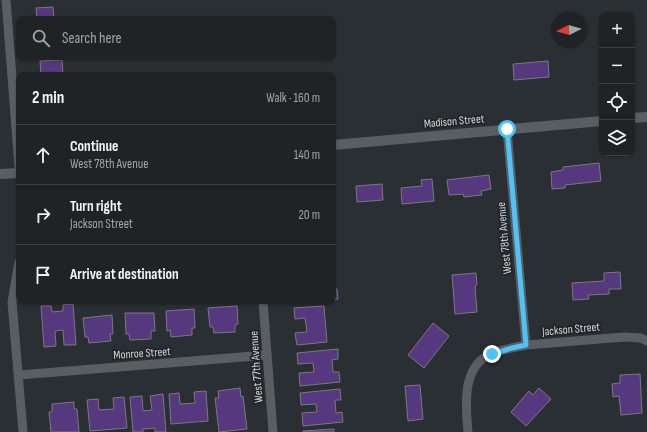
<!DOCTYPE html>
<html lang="en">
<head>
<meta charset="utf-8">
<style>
	:root { --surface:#202326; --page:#282b2e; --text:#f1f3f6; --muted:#a2a4a7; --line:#3d4043 }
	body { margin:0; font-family:"Sofia Sans Condensed",sans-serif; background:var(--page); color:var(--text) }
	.controls { position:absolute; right:12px; top:12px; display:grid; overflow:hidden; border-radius:8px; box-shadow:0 1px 3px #0004 }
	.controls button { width:36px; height:36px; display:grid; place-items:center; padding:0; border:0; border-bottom:1px solid var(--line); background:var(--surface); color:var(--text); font:20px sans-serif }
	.compass { position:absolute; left:551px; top:12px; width:36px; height:36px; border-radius:50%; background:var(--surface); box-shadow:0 1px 3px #0004; rotate:265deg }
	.stop { position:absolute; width:12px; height:12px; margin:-9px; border:3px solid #4fc3f7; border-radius:50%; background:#fff }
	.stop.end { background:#4fc3f7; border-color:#fff; box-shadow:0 1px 4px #0008 }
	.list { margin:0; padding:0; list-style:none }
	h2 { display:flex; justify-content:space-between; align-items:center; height:52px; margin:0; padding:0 16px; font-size:17px }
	h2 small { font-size:13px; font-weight:400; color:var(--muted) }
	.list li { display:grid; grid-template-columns:26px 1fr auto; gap:12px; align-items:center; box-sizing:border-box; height:60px; padding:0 16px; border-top:1px solid var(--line) }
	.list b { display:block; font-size:15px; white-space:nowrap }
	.list p { margin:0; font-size:13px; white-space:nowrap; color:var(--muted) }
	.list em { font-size:13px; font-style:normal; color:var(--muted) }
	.icon { flex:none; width:22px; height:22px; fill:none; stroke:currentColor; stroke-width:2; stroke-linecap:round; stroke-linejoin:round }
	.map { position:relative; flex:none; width:647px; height:432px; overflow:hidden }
	.search { position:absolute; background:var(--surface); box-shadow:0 1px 3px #0004; left:16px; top:16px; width:320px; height:44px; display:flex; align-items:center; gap:10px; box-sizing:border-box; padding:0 14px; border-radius:8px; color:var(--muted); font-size:15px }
	.panel { position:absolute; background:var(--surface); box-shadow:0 1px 3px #0004; left:16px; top:72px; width:320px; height:232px; border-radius:8px }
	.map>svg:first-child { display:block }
	.building { fill:#56387e; stroke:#7b797f }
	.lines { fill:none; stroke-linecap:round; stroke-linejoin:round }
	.minor { stroke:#595e62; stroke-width:9 }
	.tertiary { stroke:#595e62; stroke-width:10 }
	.route { stroke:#4fc3f7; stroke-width:5 }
	.labels { text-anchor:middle; stroke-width:3.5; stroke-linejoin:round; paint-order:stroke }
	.street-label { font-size:12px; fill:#d2d5d7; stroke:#212529 }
</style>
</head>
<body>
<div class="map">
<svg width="647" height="432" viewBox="0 0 647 432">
	<rect width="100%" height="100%" fill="#2a2f33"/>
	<g class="building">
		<path d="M53,7L54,19H37L36,8Z"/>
		<path d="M62,60L63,75H44V74H41L40,61Z"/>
		<path d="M548,61L549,77L514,80L513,64Z"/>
		<path d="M599,163L601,181L565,185V188L552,189L551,172L563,170V167Z"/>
		<path d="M489,175L491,189L481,191L482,195L464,197L463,194L449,195L447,180Z"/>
		<path d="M432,179L434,201L402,204L401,188L422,186L421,180Z"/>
		<path d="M382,184L383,200L357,202L356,186Z"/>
		<path d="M620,272L621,289H609V294L588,295L589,299L573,300L572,283L604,281V273Z"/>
		<path d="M476,273L477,285L475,286L477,312L455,314L452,275Z"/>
		<path d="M333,289H337L338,299L333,300Z"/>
		<path d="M73,304L76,345H64L63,330L55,331L56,346L44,347L41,306H51L52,312L63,311V305Z"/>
		<path d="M237,306L238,324L235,325V332L214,333L213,327H210L208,308Z"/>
		<path d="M324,306L327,342L297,345L295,333L307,332L305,318L295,319L294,308Z"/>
		<path d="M194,309L195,328H192V335L171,337L170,330L167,331L166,311Z"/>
		<path d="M125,313H154L155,331H151V339L130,340L129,334H126Z"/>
		<path d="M112,315L113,334H110L111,341L89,343L88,337H85L83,318Z"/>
		<path d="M433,323L449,336L424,368L408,355Z"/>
		<path d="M338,349V359L332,360L333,372H339L340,382L300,386L299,373L314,372L313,363L298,364L297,353Z"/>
		<path d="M640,374L642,413L621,415L619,396L613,397L612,384L620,383V375Z"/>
		<path d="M420,385L423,419L408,421L405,386Z"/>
		<path d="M240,388L241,397L243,396L247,429L219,432L215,398H219L218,391Z"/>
		<path d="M539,388L551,399L526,426L511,412L529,391L533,395Z"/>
		<path d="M340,389L341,400H335L336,413L342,412L343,422L303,426L302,413L317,412L316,404L301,405L300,393Z"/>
		<path d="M206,391L208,421L171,424L169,394L179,393L180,404L195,403L194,392Z"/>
		<path d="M163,394L166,432H155V428L143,429V432H133L130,397L142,396L143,411L152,410L150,396Z"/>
		<path d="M124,397L127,428L90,431L87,400L98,399L99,410L114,409L113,398Z"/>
		<path d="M74,402V409H77L79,432H51L49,412H52V404Z"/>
		<path d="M334,429V432H303V431Z"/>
	</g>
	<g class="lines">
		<g class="minor">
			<path d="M6,0L19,167"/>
			<path d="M507,129L526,345"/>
			<path d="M19,262L12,302L23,432"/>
			<path d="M263,301L273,432"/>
			<path d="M19,375L267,355"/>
			<path d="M468,432C466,409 462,373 484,358C496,350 512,348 526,345L624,337L641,338L647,341"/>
		</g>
		<g class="tertiary">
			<path d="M632,118L647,117"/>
			<path d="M333,145L602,121"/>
			<path d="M0,174L19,173"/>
		</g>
	</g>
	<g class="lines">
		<path class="route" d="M492,354L512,348L526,345L507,129"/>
	</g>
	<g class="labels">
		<g class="street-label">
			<text transform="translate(454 121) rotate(-5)" y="4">Madison Street</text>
			<text transform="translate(504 238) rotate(-95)" y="4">West 78th Avenue</text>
			<text transform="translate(571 329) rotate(-5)" y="4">Jackson Street</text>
			<text transform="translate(142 353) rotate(-4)" y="4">Monroe Street</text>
			<text transform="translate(256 367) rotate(-94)" y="4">West 77th Avenue</text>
		</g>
	</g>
</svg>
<div class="controls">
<button>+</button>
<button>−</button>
<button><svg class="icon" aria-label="locate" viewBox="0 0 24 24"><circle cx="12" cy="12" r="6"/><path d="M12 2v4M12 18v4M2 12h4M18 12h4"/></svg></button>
<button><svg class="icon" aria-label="layers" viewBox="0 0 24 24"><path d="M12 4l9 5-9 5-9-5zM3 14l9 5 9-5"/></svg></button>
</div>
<svg class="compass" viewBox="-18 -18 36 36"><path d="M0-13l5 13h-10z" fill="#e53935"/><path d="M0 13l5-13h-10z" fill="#a2a4a7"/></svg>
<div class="stop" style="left:507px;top:129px"></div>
<div class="stop end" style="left:492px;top:354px"></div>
<div class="search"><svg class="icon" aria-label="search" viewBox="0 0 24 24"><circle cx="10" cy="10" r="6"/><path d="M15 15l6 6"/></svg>Search here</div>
<section class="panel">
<h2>2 min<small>Walk · 160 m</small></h2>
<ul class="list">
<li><svg class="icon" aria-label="ahead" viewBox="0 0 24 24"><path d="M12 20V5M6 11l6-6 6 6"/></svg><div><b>Continue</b><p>West 78th Avenue</p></div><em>140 m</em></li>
<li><svg class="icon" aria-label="right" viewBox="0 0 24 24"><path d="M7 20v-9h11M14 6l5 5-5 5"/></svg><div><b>Turn right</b><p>Jackson Street</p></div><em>20 m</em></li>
<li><svg class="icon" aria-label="arrive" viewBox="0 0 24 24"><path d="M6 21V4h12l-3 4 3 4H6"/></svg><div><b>Arrive at destination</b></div></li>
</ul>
</section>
</div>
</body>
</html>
